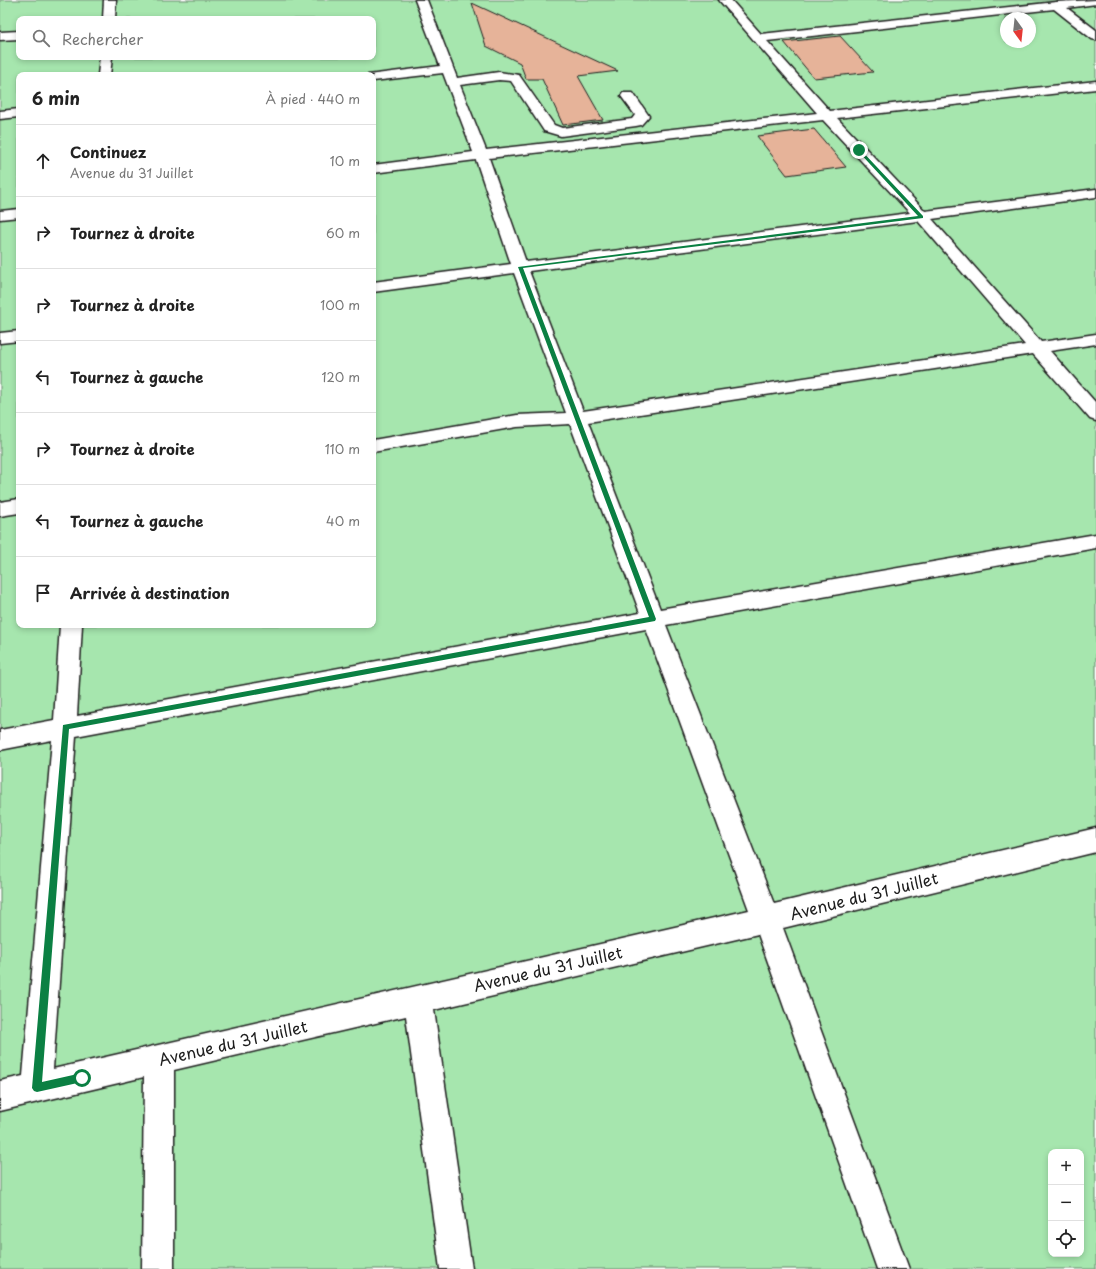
<!DOCTYPE html>
<html lang="fr">
<head>
<meta charset="utf-8">
<style>
	:root { --surface:#fff; --page:#f2f2f2; --text:#222; --muted:#767676; --line:#e0e0e0 }
	body { margin:0; font-family:"Playpen Sans",sans-serif; background:var(--page); color:var(--text) }
	.controls { position:absolute; right:12px; bottom:12px; display:grid; overflow:hidden; border-radius:8px; box-shadow:0 2px 6px #0003 }
	.controls button { width:36px; height:36px; display:grid; place-items:center; padding:0; border:0; border-bottom:1px solid var(--line); background:var(--surface); color:var(--text); font:20px sans-serif }
	.compass { position:absolute; left:1000px; top:12px; width:36px; height:36px; border-radius:50%; background:var(--surface); box-shadow:0 2px 6px #0003; rotate:165deg }
	.stop { position:absolute; width:12px; height:12px; margin:-9px; border:3px solid #0b8043; border-radius:50%; background:#fff }
	.stop.end { background:#0b8043; border-color:#fff; box-shadow:0 1px 4px #0008 }
	.list { margin:0; padding:0; list-style:none }
	h2 { display:flex; justify-content:space-between; align-items:center; height:52px; margin:0; padding:0 16px; font-size:17px }
	h2 small { font-size:13px; font-weight:400; color:var(--muted) }
	.list li { display:grid; grid-template-columns:26px 1fr auto; gap:12px; align-items:center; box-sizing:border-box; height:72px; padding:0 16px; border-top:1px solid var(--line) }
	.list b { display:block; font-size:15px; white-space:nowrap }
	.list p { margin:0; font-size:13px; white-space:nowrap; color:var(--muted) }
	.list em { font-size:13px; font-style:normal; color:var(--muted) }
	.icon { flex:none; width:22px; height:22px; fill:none; stroke:currentColor; stroke-width:2; stroke-linecap:round; stroke-linejoin:round }
	.map { position:relative; flex:none; width:1096px; height:1269px; overflow:hidden }
	.search { position:absolute; background:var(--surface); box-shadow:0 2px 6px #0003; left:16px; top:16px; width:360px; height:44px; display:flex; align-items:center; gap:10px; box-sizing:border-box; padding:0 14px; border-radius:8px; color:var(--muted); font-size:15px }
	.panel { position:absolute; background:var(--surface); box-shadow:0 2px 6px #0003; left:16px; top:72px; width:360px; height:556px; border-radius:8px }
	.map>svg:first-child { display:block }
	.green { fill:#a6e6ae; stroke:#618165; fill-rule:evenodd }
	.building { fill:#e6b399; stroke:#1c1c1c }
	.lines { fill:none; stroke-linecap:round; stroke-linejoin:round }
	.minor-casing { stroke:#1c1c1c; stroke-width:3 }
	.minor { fill:#fff; fill-rule:evenodd }
	.route { fill:#0b8043 }
	.labels { text-anchor:middle; stroke-width:3.5; stroke-linejoin:round; paint-order:stroke }
	.near-street-label { font-size:16px; fill:#1c1c1c; stroke:#fff }
</style>
</head>
<body>
<div class="map">
<svg width="1096" height="1269" viewBox="0 0 1096 1269">
	<rect width="100%" height="100%" fill="#fff"/>
	<filter id="ink" filterUnits="userSpaceOnUse"><feTurbulence type="fractalNoise" baseFrequency=".025" numOctaves="2"/><feDisplacementMap in="SourceGraphic" scale="8" xChannelSelector="R" yChannelSelector="G"/><feConvolveMatrix kernelMatrix="1 2 1 2 8 2 1 2 1" color-interpolation-filters="sRGB"/></filter>
	<g filter="url(#ink)">
		<path class="green" d="M0,0H1096V1269H0ZM1006,18H1030V42H1006ZM19,19H373V57H19ZM19,75H373V625H19ZM1051,1152H1081V1254H1051Z"/>
		<g class="building">
			<path d="M472,3L618,71L578,76L603,120L563,125L542,79H526L520,63L486,46Z"/>
			<path d="M840,36L873,72L814,78L784,42Z"/>
			<path d="M814,129L846,167L787,175L757,136Z"/>
		</g>
		<g class="lines">
			<g class="minor-casing">
				<g id="minor">
					<path d="M104,0H116L115,19H103Z"/>
					<path d="M415,0H427L457,78L499,72L519,75L554,125L562,128L632,119L635,115L621,96L623,93H633L649,116L641,125L636,126L561,136L544,131L511,81L499,80L460,85L486,150L817,113L719,0H731L761,34L1056,2L1096,0V4L1067,8L1096,30V40L1092,39L1054,9L767,41L830,111L1096,81V89L837,118L925,211L1096,189V197L932,219L1041,342L1096,334V344L1050,351L1096,403V421L1090,419L1033,354L588,422L660,609L1096,534V548L666,625L774,904L1096,828V852L783,928L909,1269H877L758,934L434,1010L472,1269H440L406,1016L174,1070V1269H142L144,1077L0,1111V1081L23,1076L52,740L0,750V730L54,720L60,625H82L77,716L640,613L570,424L517,427L373,452V440L517,415L566,413L514,273L373,292V282L511,264L476,160L373,173V165L473,152L443,73L373,81V75H368L440,66ZM823,120L910,213L526,262L489,158ZM918,221L1025,345L583,411L529,271ZM646,629L749,910L53,1069L76,736Z"/>
					<path d="M19,31V39L0,40V32Z"/>
					<path d="M100,57H112L110,75H98Z"/>
					<path d="M19,109V117L0,119V111Z"/>
					<path d="M19,209V217L0,219V211Z"/>
					<path d="M19,331V341L0,343V333Z"/>
					<path d="M19,499V513L0,516V502Z"/>
				</g>
			</g>
			<use href="#minor" class="minor"/>
		</g>
	</g>
	<path class="route" d="M859,148L923,216V218L523,268L656,619L655,621L69,729L42,1082L82,1073L86,1075L87,1078L86,1081L82,1082L37,1092L34,1091L32,1088L63,725L649,617L518,267L918,216L857,150Z"/>
	<g class="labels">
		<g class="near-street-label">
			<text transform="translate(864 896) rotate(-14)" y="6">Avenue du 31 Juillet</text>
			<text transform="translate(548 969) rotate(-13)" y="6">Avenue du 31 Juillet</text>
			<text transform="translate(233 1043) rotate(-13)" y="6">Avenue du 31 Juillet</text>
		</g>
	</g>
</svg>
<div class="controls">
<button>+</button>
<button>−</button>
<button><svg class="icon" aria-label="locate" viewBox="0 0 24 24"><circle cx="12" cy="12" r="6"/><path d="M12 2v4M12 18v4M2 12h4M18 12h4"/></svg></button>
</div>
<svg class="compass" viewBox="-18 -18 36 36"><path d="M0-13l5 13h-10z" fill="#e53935"/><path d="M0 13l5-13h-10z" fill="#767676"/></svg>
<div class="stop" style="left:82px;top:1078px"></div>
<div class="stop end" style="left:859px;top:150px"></div>
<div class="search"><svg class="icon" aria-label="search" viewBox="0 0 24 24"><circle cx="10" cy="10" r="6"/><path d="M15 15l6 6"/></svg>Rechercher</div>
<section class="panel">
<h2>6 min<small>À pied · 440 m</small></h2>
<ul class="list">
<li><svg class="icon" aria-label="ahead" viewBox="0 0 24 24"><path d="M12 20V5M6 11l6-6 6 6"/></svg><div><b>Continuez</b><p>Avenue du 31 Juillet</p></div><em>10 m</em></li>
<li><svg class="icon" aria-label="right" viewBox="0 0 24 24"><path d="M7 20v-9h11M14 6l5 5-5 5"/></svg><div><b>Tournez à droite</b></div><em>60 m</em></li>
<li><svg class="icon" aria-label="right" viewBox="0 0 24 24"><path d="M7 20v-9h11M14 6l5 5-5 5"/></svg><div><b>Tournez à droite</b></div><em>100 m</em></li>
<li><svg class="icon" aria-label="left" viewBox="0 0 24 24"><path d="M17 20v-9H6M10 6l-5 5 5 5"/></svg><div><b>Tournez à gauche</b></div><em>120 m</em></li>
<li><svg class="icon" aria-label="right" viewBox="0 0 24 24"><path d="M7 20v-9h11M14 6l5 5-5 5"/></svg><div><b>Tournez à droite</b></div><em>110 m</em></li>
<li><svg class="icon" aria-label="left" viewBox="0 0 24 24"><path d="M17 20v-9H6M10 6l-5 5 5 5"/></svg><div><b>Tournez à gauche</b></div><em>40 m</em></li>
<li><svg class="icon" aria-label="arrive" viewBox="0 0 24 24"><path d="M6 21V4h12l-3 4 3 4H6"/></svg><div><b>Arrivée à destination</b></div></li>
</ul>
</section>
</div>
</body>
</html>
